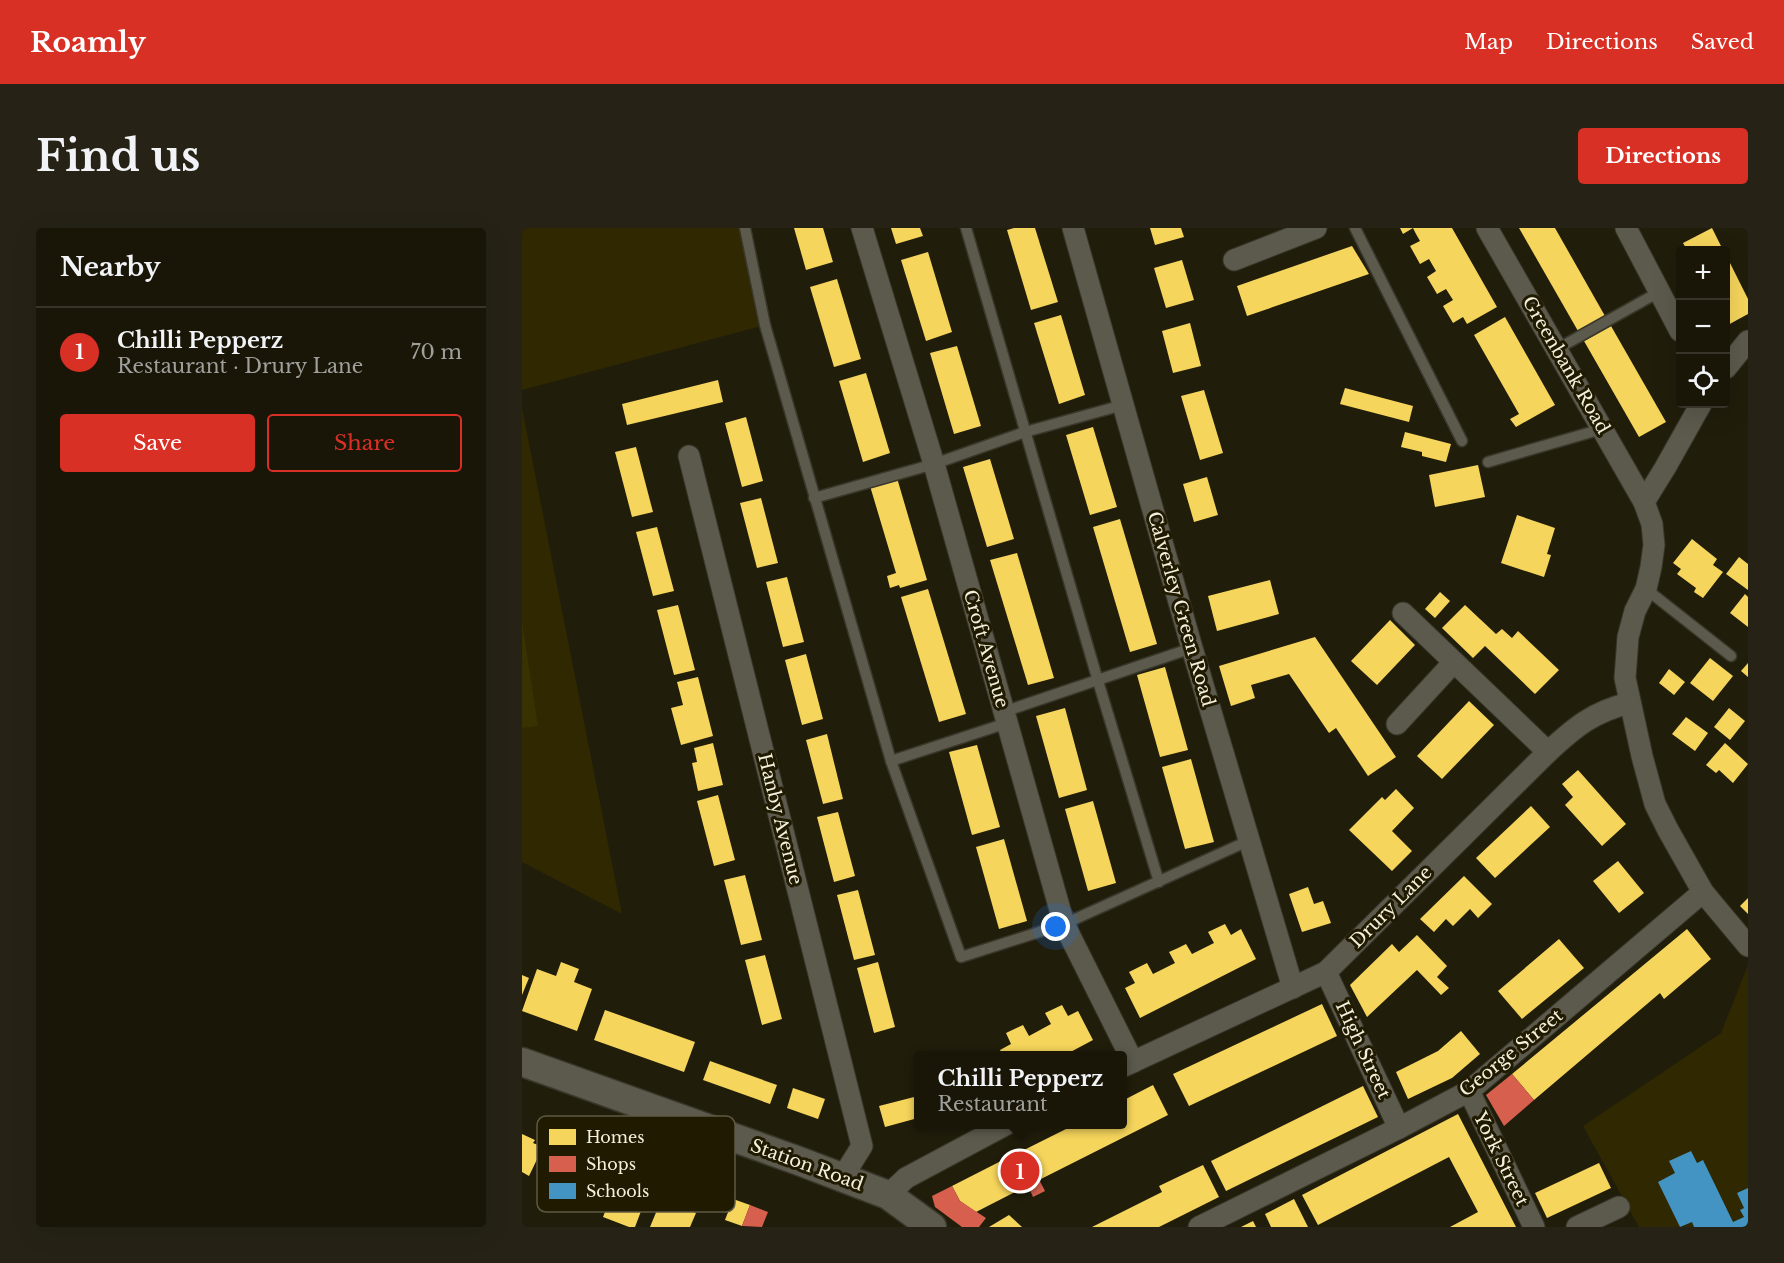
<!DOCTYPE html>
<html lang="en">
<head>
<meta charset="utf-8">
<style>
	:root { --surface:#191608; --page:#262316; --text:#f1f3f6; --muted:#9f9f9c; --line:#373529; --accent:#d93025 }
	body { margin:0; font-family:"Libre Baskerville",serif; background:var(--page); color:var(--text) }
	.controls { position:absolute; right:18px; top:18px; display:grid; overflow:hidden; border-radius:6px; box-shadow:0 6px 24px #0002 }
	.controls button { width:54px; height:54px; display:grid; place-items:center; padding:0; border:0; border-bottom:2px solid var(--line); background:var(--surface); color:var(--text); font:30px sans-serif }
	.you { position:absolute; left:534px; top:699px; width:21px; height:21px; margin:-15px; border:4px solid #fff; border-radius:50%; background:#1a73e8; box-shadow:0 0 0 9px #1a73e833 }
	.badge { display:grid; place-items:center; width:39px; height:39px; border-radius:50%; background:var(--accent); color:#fff; font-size:20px; font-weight:700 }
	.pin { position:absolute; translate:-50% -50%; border:3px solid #fff; box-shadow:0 2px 6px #0006 }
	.popup { position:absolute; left:392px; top:823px; width:213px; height:78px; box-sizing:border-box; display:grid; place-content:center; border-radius:6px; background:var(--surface); filter:drop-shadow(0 2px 4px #0005); font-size:20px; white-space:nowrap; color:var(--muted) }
	.popup b { font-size:22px; color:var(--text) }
	.popup::after { content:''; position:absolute; left:50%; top:100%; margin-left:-12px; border:12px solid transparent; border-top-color:var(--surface) }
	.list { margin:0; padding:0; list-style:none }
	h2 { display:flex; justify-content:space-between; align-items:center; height:78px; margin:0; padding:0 24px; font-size:26px }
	h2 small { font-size:20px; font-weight:400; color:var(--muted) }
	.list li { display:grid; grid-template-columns:39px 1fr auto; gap:18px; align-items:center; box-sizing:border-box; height:90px; padding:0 24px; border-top:2px solid var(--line) }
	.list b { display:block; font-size:22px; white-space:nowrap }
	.list p { margin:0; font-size:20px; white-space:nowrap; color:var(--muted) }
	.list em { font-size:20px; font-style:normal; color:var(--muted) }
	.actions { display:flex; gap:12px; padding:18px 24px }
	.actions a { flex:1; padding:14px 0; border:2px solid var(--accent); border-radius:6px; text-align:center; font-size:21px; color:var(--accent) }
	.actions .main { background:var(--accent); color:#fff }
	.icon { flex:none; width:33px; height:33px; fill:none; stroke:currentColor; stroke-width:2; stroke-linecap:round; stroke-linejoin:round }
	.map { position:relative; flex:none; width:1226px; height:999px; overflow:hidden; border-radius:6px }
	header { display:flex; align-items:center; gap:36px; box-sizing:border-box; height:84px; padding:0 30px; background:var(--accent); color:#fff }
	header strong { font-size:28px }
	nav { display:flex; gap:33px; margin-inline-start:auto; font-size:21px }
	.intro { display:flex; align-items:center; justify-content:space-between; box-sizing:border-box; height:144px; padding:0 36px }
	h1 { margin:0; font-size:42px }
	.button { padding:15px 27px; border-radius:6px; background:var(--accent); color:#fff; font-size:21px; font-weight:700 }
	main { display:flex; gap:36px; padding:0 36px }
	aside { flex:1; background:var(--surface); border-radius:6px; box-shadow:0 6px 24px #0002 }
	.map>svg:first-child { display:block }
	.built { fill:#2f2801 }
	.green { fill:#383101 }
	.homes { fill:#f6d55c }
	.shops { fill:#d6604d }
	.schools { fill:#4393c3 }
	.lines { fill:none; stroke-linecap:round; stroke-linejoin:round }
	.lane-casing { stroke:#39372a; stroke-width:13 }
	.street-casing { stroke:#39372a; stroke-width:23 }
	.secondary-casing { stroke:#39372a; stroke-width:31 }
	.lane { stroke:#5c5a4d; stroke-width:10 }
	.street { stroke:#5c5a4d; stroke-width:21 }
	.secondary { stroke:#5c5a4d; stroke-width:28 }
	.labels { text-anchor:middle; stroke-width:6; stroke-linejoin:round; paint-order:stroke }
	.street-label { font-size:18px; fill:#f3f1de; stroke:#1f1a00 }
	.key { fill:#1f1a00; stroke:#5f5a43; stroke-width:1.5 }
	.key-label { font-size:16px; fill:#f3f1de }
</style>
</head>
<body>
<header>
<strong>Roamly</strong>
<nav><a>Map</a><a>Directions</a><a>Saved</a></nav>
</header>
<div class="intro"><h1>Find us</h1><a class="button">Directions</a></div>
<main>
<aside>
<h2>Nearby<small></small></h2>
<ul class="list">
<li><span class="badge">1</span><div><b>Chilli Pepperz</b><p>Restaurant · Drury Lane</p></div><em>70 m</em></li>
</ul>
<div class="actions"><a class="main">Save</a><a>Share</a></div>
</aside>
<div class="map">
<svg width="1226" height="999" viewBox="0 0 1226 999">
	<rect width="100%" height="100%" fill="#211d0b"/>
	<g class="built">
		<path d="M0,0H218L243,97L0,162Z"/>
		<path d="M0,180L100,686L0,634Z"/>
		<path d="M1226,737V999H1117L1061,898L1199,805Z"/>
	</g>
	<path class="green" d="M0,393L16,498L0,500Z"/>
	<g class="homes">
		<path d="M272,0H301L311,34L284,42Z"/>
		<path d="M369,0H398L401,8L374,16Z"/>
		<path d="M492,0H513L536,74L509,82L485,2Z"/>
		<path d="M628,0H659L662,9L633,17Z"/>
		<path d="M878,0H930L975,79L945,96L941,89L931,95L921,78L931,72L924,61L915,66L905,49L914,43L907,31L898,36L888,18L898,13L894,6L891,0L881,6Z"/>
		<path d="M997,0H1033L1083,88L1056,103Z"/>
		<path d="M1190,0L1201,22H1165L1161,15Z"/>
		<path d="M830,18L847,46L725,88L715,58Z"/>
		<path d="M406,24L430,104L404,113L379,32Z"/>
		<path d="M1204,27L1226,71V86L1204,98Z"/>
		<path d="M660,32L672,72L644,80L632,40Z"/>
		<path d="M315,51L339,131L312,139L288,59Z"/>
		<path d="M539,87L563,167L537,176L512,95Z"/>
		<path d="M983,89L1033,177L994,199L988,191L997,186L952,107Z"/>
		<path d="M668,95L679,138L651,145L640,103Z"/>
		<path d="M1089,98L1144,194L1117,209L1062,113Z"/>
		<path d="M435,118L459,198L432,206L408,125Z"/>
		<path d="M344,145L368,225L341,234L317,153Z"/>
		<path d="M196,152L201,174L105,197L100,176Z"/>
		<path d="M823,160L891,178L887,194L818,176Z"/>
		<path d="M682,162L701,225L678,232L659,168Z"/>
		<path d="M224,189L241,253L220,259L203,195Z"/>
		<path d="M571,199L595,279L568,287L544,207Z"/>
		<path d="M883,204L929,216L924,234L900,228V224L879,219Z"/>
		<path d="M114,219L131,284L110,289L93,224Z"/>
		<path d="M468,231L492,311L465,319L441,239Z"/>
		<path d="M956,237L963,269L913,279L907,247Z"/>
		<path d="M685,249L696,287L672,294L661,256Z"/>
		<path d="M375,250L405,352L378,360L377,357L368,360L365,348L374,345L348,258Z"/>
		<path d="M239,270L256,335L235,340L218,275Z"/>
		<path d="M995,287L1033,300L1025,326L1029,327L1022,349L979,335Z"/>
		<path d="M598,291L635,416L608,424L571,299Z"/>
		<path d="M135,299L152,363L131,368L114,304Z"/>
		<path d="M1170,311L1195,331L1191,337L1201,344L1181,370L1172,364L1174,360L1155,346L1159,341L1151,335Z"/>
		<path d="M495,325L532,450L506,457L468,332Z"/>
		<path d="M1217,329L1226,336V362L1204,346Z"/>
		<path d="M265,349L282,414L261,419L244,354Z"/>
		<path d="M748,352L757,386L695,403L686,368Z"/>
		<path d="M406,361L444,486L417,494L379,369Z"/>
		<path d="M918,364L928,373L913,390L903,381Z"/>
		<path d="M1223,366L1226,369V399L1208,385Z"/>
		<path d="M156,377L173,442L152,447L135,382Z"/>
		<path d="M943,377L974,406L980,401L990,410L996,403L1037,442L1013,466L963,418L951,430L920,400Z"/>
		<path d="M868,392L893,417L855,457L829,433Z"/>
		<path d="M793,409L874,529L846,548L814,500L807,505L767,446L729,457L733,470L709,478L697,438Z"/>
		<path d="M284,426L301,491L280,497L263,432Z"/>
		<path d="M1188,430L1211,448L1191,473L1168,455Z"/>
		<path d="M1226,435V449L1219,443Z"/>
		<path d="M643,439L666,522L638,529L615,447Z"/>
		<path d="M1147,441L1163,454L1152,467L1137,455Z"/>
		<path d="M176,449L191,508L159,517L149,480L161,477L155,454Z"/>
		<path d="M947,473L972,497L920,551L895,528Z"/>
		<path d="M543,480L565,562L537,570L514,488Z"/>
		<path d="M1207,480L1223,493L1208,512L1192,499Z"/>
		<path d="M1164,489L1186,505L1173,523L1150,506Z"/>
		<path d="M305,506L321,571L301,576L284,512Z"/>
		<path d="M191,515L201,557L176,563L170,535L175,534L172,520Z"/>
		<path d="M1203,515L1226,536L1211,555L1197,542L1194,545L1184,537Z"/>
		<path d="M455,517L478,599L450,607L427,524Z"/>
		<path d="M669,531L692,614L663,621L640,539Z"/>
		<path d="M1056,542L1104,596L1080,618L1043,577L1051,569L1040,556Z"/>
		<path d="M874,561L892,580L870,603L890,623L870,643L827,602L860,569L863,572Z"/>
		<path d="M196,567L213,632L192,638L175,573Z"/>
		<path d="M571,573L594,655L566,663L543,581Z"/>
		<path d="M1009,578L1028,599L973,650L954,630Z"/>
		<path d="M316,584L333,648L312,654L295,589Z"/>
		<path d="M482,611L505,693L477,701L454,619Z"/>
		<path d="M1096,633L1122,665L1097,685L1071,653Z"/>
		<path d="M223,647L240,712L219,717L202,652Z"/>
		<path d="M942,648L970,676L956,690L948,681L931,698L924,691L912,704L898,691Z"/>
		<path d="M786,659L792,676L801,673L809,695L780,704L767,666Z"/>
		<path d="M336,662L353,727L332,732L315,667Z"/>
		<path d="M1226,670V686L1218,678Z"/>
		<path d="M703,696L709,707L719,701L734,731L618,790L603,760L613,755L607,744L625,735L631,746L653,735L647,724L656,720L664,716L670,726L692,715L686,704Z"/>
		<path d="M1165,701L1189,731L1142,771L1138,765L1012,872L990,846Z"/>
		<path d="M895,707L925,738L915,749L927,760L919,767L895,742L845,789L828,757L870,716L877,724Z"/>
		<path d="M1037,711L1062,740L1000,791L976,763Z"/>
		<path d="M243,727L260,791L240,797L223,732Z"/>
		<path d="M39,734L57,741L52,754L70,761L55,803L0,783L15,741L34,748Z"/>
		<path d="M356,734L373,799L352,805L335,740Z"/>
		<path d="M0,747L7,750L0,767Z"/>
		<path d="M800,776L815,808L667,878L651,846Z"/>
		<path d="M540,777L546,788L556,783L571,812L541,828H481L478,822L489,816L484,805L501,797L507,808L529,796L523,785Z"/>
		<path d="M83,782L173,814L162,844L72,812Z"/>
		<path d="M939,803L958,826L930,850L886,871L874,844L916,823Z"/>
		<path d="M188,833L255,857L248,876L181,852Z"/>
		<path d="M631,857L646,887L517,952L502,922L552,897H600V873Z"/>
		<path d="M841,858L856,889L704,963L689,933Z"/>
		<path d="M271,860L303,871L296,891L265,880Z"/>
		<path d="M396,868V890L363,899L357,878Z"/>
		<path d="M936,886L994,999H928L956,984L927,929L796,997L780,967Z"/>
		<path d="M0,906L13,912L11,915L21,919L7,948L0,944Z"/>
		<path d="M34,923L57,933L44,963L22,954Z"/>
		<path d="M64,933L81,941L80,945L87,948L75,977L50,966Z"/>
		<path d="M479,933L495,963L454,984L438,973L430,958Z"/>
		<path d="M1077,935L1089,960L1025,990L1013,965Z"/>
		<path d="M681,937L697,969L637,999H570L640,964L637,958Z"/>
		<path d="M106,954L127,962L113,999H107L81,989L90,966L100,970Z"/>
		<path d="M140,970L174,985L168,999H128Z"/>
		<path d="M211,971L228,977L220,998L203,992Z"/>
		<path d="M772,971L786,999H749L743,986Z"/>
		<path d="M487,987L500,999H467Z"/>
		<path d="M731,993L734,999H719Z"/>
	</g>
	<g class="shops">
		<path d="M990,846L1012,872L982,898L964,867Z"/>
		<path d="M502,922L523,963L511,969L506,958L495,963L479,933Z"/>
		<path d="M430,958L438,973L464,990L457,999H440L413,979L410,968Z"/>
		<path d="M228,977L246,984L240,999L220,998Z"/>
	</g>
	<path class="schools" d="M1169,923L1175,935L1181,932L1211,994L1222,989L1218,982L1222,980L1215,965L1226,960V999H1172L1170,994L1158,999L1136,954L1153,945L1147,933Z"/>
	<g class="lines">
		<g class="lane-casing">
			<g id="lane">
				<path d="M223,0L243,97L369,533L439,729L542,696L726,613"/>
				<path d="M444,0L576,453L637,654"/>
				<path d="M833,0L940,213"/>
				<path d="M1035,121L1137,64"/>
				<path d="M966,234L1080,201"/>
				<path d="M292,270L412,236L503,204L601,177"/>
				<path d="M1124,361L1209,428"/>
				<path d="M481,484L670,420"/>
				<path d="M369,533L485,495"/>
			</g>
		</g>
		<g class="street-casing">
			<g id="street">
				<path d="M340,0L412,236L542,696L611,834"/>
				<path d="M551,0L670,420L771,760"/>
				<path d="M965,0L1122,274"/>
				<path d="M1104,0L1158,103"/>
				<path d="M712,32L794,0"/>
				<path d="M1204,140L1226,113"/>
				<path d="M1179,176L1143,240L1122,274L1130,296L1132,317L1129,339L1124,361L1113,383L1106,409L1103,450L1120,528L1133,576L1146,602L1181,664L1226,718"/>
				<path d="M167,228L340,918L320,950"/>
				<path d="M881,385L1026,524"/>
				<path d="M875,496L932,434"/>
				<path d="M804,744L877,900"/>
				<path d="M600,839L804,744L1026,524C1053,499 1071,484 1107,475"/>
				<path d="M947,863L1012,999"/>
				<path d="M366,967L384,950L485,896"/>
				<path d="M677,999L877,900L947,863L1181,664"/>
				<path d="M1055,999L1097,979"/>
			</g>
		</g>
		<g class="secondary-casing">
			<path id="secondary" d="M0,834L277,933L366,967L410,999"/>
		</g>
		<use href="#lane" class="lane"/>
		<use href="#street" class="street"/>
		<use href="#secondary" class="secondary"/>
	</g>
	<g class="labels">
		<g class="street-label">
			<text transform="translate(1044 137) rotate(60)" y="6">Greenbank Road</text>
			<text transform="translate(659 381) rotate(74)" y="6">Calverley Green Road</text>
			<text transform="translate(464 421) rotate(74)" y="6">Croft Avenue</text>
			<text transform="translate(258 591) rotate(76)" y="6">Hanby Avenue</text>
			<text transform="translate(869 679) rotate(-45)" y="6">Drury Lane</text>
			<text transform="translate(841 822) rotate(65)" y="6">High Street</text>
			<text transform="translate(989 825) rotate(-39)" y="6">George Street</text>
			<text transform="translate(979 931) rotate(64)" y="6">York Street</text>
			<text transform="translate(285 937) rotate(20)" y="6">Station Road</text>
		</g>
	</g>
	<rect x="15" y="888" width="198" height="96" rx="9" class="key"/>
	<rect x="27" y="901" width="27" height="16" fill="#f6d55c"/>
	<rect x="27" y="928" width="27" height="16" fill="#d6604d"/>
	<rect x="27" y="955" width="27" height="16" fill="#4393c3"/>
	<g class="key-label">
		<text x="64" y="915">Homes</text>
		<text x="64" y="942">Shops</text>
		<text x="64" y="969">Schools</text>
	</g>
</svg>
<div class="controls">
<button>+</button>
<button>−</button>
<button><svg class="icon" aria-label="locate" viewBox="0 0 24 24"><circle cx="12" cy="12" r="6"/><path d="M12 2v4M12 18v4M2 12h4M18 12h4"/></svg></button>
</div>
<div class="you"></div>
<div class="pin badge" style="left:498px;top:943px">1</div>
<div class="popup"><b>Chilli Pepperz</b>Restaurant</div>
</div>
</main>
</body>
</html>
